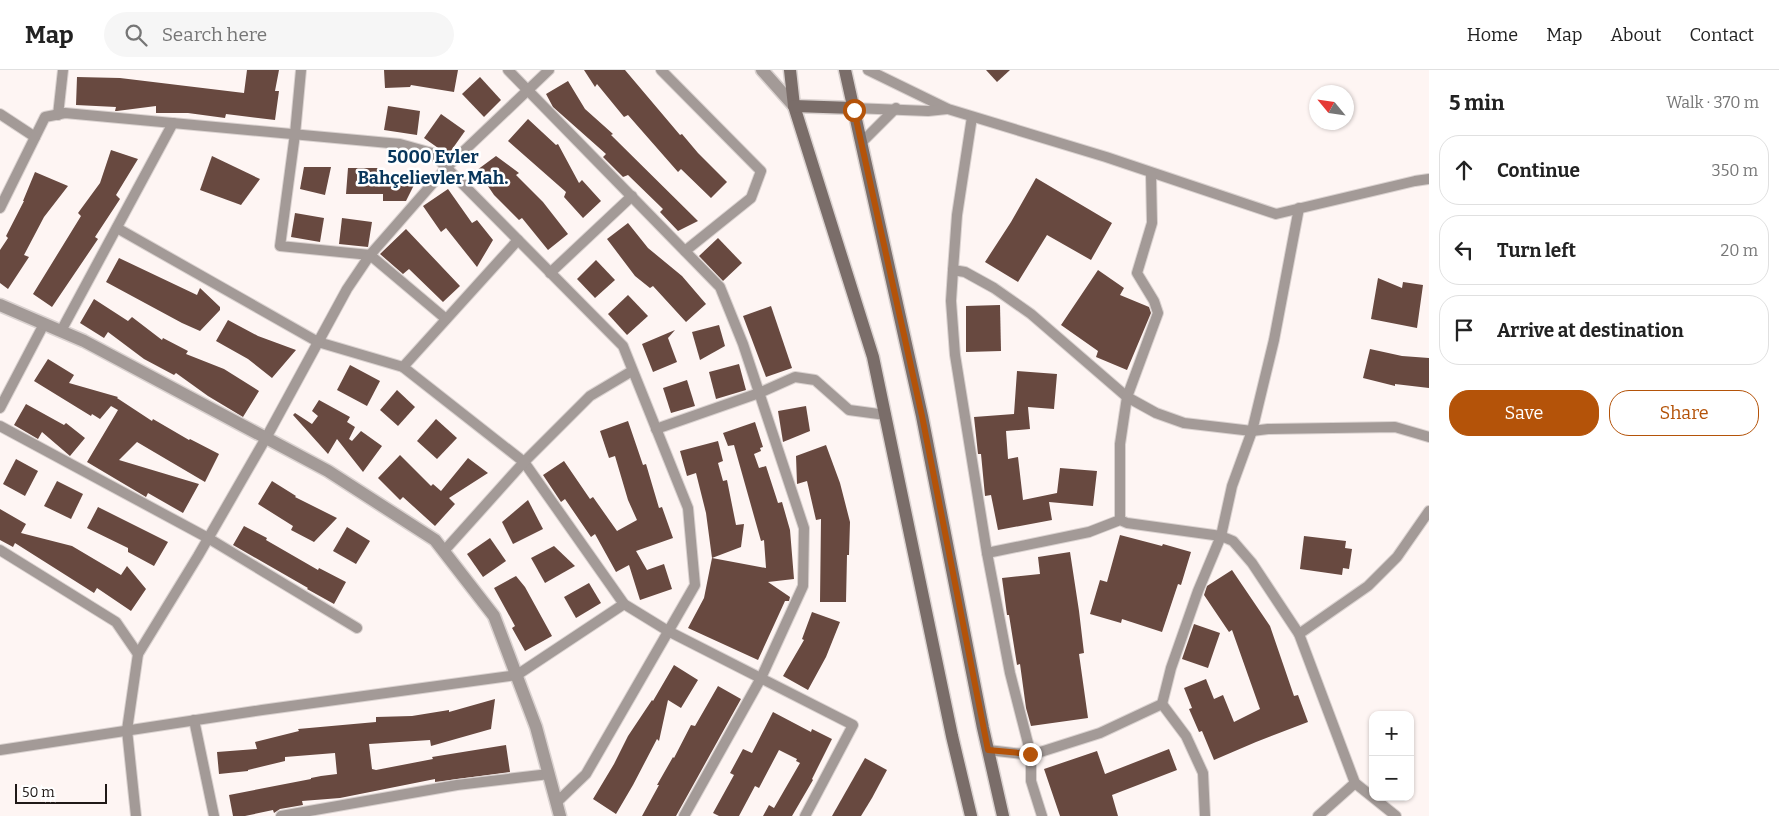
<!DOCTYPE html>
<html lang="en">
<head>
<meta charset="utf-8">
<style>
	:root { --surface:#fff; --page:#f6f6f6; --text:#222; --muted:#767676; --line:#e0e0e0; --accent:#b45309 }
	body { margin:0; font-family:Bitter,serif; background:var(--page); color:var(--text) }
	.controls { position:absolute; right:15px; bottom:15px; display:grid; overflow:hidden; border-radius:10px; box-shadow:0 1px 4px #0004 }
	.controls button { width:45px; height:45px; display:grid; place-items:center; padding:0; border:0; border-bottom:1px solid var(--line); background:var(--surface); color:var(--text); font:25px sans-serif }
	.compass { position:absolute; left:1309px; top:15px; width:45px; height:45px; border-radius:50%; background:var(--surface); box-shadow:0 1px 4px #0004; rotate:299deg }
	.scale { position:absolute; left:15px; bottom:12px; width:92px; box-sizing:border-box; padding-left:5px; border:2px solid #201917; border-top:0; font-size:14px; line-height:18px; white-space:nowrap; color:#201917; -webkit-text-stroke:4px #fff; paint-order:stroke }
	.stop { position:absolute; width:15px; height:15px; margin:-11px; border:4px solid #b45309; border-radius:50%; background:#fff }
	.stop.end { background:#b45309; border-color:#fff; box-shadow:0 1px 5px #0008 }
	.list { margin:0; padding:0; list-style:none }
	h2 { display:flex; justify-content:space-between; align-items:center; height:65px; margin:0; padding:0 20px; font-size:21px }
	h2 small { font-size:16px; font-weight:400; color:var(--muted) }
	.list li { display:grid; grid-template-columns:32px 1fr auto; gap:15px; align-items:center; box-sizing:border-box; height:70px; margin:0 10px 10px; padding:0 10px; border:1px solid var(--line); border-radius:20px }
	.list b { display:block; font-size:19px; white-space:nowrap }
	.list em { font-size:16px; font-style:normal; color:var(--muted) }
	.actions { display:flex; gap:10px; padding:15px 20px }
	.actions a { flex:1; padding:11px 0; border:1px solid var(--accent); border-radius:20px; text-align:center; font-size:18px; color:var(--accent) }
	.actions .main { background:var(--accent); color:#fff }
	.icon { flex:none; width:28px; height:28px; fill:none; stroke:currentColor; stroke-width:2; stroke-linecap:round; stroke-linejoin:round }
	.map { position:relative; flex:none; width:1429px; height:746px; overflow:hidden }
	header { display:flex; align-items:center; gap:30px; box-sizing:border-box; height:70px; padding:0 25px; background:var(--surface); border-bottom:1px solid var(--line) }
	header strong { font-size:24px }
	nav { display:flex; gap:28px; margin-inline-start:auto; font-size:18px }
	.search { width:350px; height:45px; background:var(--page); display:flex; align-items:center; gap:12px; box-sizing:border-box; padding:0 18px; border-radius:28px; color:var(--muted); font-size:19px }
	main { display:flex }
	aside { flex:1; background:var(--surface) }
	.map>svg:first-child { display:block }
	.building { fill:#684940 }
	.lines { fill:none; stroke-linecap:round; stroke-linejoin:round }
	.minor-casing { stroke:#dad2d0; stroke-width:12 }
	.tertiary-casing { stroke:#dad2d0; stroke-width:15 }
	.secondary-casing { stroke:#dad2d0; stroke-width:15 }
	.minor { stroke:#a39a97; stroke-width:10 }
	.tertiary { stroke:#a39a97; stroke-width:12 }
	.secondary { stroke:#7a6d69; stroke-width:12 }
	.route { stroke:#b45309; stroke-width:6 }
	.labels { text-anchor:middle; stroke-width:5; stroke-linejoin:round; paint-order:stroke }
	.district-label { font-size:18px; font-weight:bold; fill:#09365b; stroke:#fff }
</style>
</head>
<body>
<header>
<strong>Map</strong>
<div class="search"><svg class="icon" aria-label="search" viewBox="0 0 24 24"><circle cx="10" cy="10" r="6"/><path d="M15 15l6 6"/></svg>Search here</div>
<nav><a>Home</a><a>Map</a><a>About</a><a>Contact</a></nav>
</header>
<main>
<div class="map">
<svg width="1429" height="746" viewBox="0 0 1429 746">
	<rect width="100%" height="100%" fill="#fef5f3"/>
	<g class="building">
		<path d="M247,0H279L275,21H279L275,50L226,44L225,48L188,43H156V36L117,41H115L116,37L76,35L77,7L120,8L244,23Z"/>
		<path d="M384,0H458L454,22L411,15L410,17L385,18Z"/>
		<path d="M584,0H625L680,65L682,64L698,83L727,112L711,128L681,99L678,102L628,45L624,47L597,14L595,17Z"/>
		<path d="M986,0H1010L997,12Z"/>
		<path d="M480,7L501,30L484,47L462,24Z"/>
		<path d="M568,11L585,39L613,64L611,65L698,151L678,161L660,142L663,139L628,105L623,107L603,87L606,84L553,37L546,24Z"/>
		<path d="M388,36L420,41L417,65L384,60Z"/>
		<path d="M441,44L465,61L448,85L424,68Z"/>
		<path d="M528,49L556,75L558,74L579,113L582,110L601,131L583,148L564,127L566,122L508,71Z"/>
		<path d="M111,80L138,89L116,125L120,129L95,167L98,169L52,237L33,224L81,146L78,143L100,113Z"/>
		<path d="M212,86L260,109L241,135L200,120Z"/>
		<path d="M496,86L519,103L516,105L543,132L568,164L548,180L522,148L519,150L494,125L477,100Z"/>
		<path d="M304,97H331L325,125L300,119Z"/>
		<path d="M348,98H380L378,104L420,103L406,131H383V124H346Z"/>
		<path d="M35,102L68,116L44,147L24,185L29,187L8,219L0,213V180L8,168L6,166L24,131H23Z"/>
		<path d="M1036,108L1112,153L1091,190L1047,165L1018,212L985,192L1011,152Z"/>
		<path d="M448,119L472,153L477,150L493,170L477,197L446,158L441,162L423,136Z"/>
		<path d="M295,143L324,148L320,172L291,167Z"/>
		<path d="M342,148L372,152L368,177L339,174Z"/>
		<path d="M628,153L648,178L682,206L706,234L686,252L653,216L650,218L635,206L607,169Z"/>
		<path d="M406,159L460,216L443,232L409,199L403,204L380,184Z"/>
		<path d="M718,168L742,193L723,211L699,186Z"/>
		<path d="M119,188L197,225L200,218L220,237V240L200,261L182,253L106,212Z"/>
		<path d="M596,190L615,210L595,228L577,209Z"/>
		<path d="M1098,200L1124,218L1120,225L1149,237L1151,243L1127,300L1096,287L1098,281L1061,255Z"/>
		<path d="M1378,208L1402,218L1403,212L1423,215L1417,258L1371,249Z"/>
		<path d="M628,225L648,246L627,265L608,244Z"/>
		<path d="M94,229L128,251L132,247L162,270L163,268L188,281L186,284L224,299L259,321L243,347L208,326L176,303L174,305L144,289L108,262L104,268L80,253Z"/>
		<path d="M1000,235L1001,281L966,282V236Z"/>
		<path d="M771,236L792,298L766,307L743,246Z"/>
		<path d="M228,250L258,266L296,280L272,308L248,289L216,271Z"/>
		<path d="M719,255L725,276L700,290L692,262Z"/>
		<path d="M675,260L668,268L677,292L653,302L642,274Z"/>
		<path d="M1370,279L1402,286L1429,288V318L1395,314V316L1363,308Z"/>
		<path d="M48,289L74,305L69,313L118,327L117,328L152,351L153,349L189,370L190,369L219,384L205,412L137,372L119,390L199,414L183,443L148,423L146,427L87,392L118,340L111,336L100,349L92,344L91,346L34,311Z"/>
		<path d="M739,294L746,320L716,329L709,302Z"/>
		<path d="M350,295L380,311L367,336L337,320Z"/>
		<path d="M1017,301L1057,304L1054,339L1028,337L1030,359L1006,361L1008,389L1018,387L1023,430L1057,423L1060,398L1097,401L1093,436L1049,432L1052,450L998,460L991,425L985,426L981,384H978L974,347L1014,344Z"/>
		<path d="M687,310L695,336L671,343L663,318Z"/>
		<path d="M397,320L415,337L398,356L380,340Z"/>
		<path d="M319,330L350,347L347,352L355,357L349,369L352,371L361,361L382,376L363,402L337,369L328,384L293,345L295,343L312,354L318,346L312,341Z"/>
		<path d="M26,334L64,355L66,353L85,368L70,386L42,362L38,369L14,355Z"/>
		<path d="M806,336L810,361L783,372L778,341Z"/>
		<path d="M436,349L457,368L437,389L417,371Z"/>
		<path d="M628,351L643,395L646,394L659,438L662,437L673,468L636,481L647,500L664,494L672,519L640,530L629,495L616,502L595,464L591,467L565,429L561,432L543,405L564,391L590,429L593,427L617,461L637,450L628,430L615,386L609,388L600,361Z"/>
		<path d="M755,352L763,377L760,378L761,381L754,384L759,398L766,396L778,433L782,432L790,460L794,509L768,512L790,527L789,531H785L758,590L688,558L704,528L712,488L766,498L764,470L761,471L734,375L728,376L723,363Z"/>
		<path d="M718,371L723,391L718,393L723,411L727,410L736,455L744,454L741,477L712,488L706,443L696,403L687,406L680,381Z"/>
		<path d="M826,375L840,413L850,452L849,485H847L846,532H820L821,449L816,450L807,411L797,414L796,386Z"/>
		<path d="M400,385L431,416L433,414L441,421L468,388L488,403L449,428L455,434L435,456L403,427L400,430L378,408Z"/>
		<path d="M16,389L38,401L25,426L3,414Z"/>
		<path d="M57,411L83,424L71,449L44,436Z"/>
		<path d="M272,411L296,426L295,427L337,448L314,472L291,460L293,456L258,434Z"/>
		<path d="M528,430L543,459L513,474L502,452Z"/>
		<path d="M98,437L168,472L154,496L128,482V478L87,458Z"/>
		<path d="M0,439L26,454L21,463L72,476L121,505L127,496L146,519L131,541L97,518L94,523L15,473L13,477L0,470Z"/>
		<path d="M244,456L267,468L266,470L318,500L319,498L346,512L334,534L307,519L308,518L233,475Z"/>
		<path d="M347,457L370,471L356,494L333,481Z"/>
		<path d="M1120,465L1162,476L1163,474L1191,482L1181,515L1178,514L1162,562L1122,549L1121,553L1090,544L1100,510L1107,512Z"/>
		<path d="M1304,466L1346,471L1345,478L1352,479L1349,499L1343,498L1342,505L1300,499Z"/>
		<path d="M490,468L506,491L483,507L467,484Z"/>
		<path d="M554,476L575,496L545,513L531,488Z"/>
		<path d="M1070,482L1079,541L1084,583L1079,584L1088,648L1031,656L1026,638L1020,594L1017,595L1009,545H1007L1002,508L1040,504L1038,487Z"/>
		<path d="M1232,500L1270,556L1294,626L1298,625L1308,652L1256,672L1214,690L1202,661L1199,662L1189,639L1192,638L1184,618L1206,609L1214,629L1223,625L1234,652L1260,639L1232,560L1229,562L1204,525L1207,516Z"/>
		<path d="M516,506L525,517L552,566L525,581L512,558L515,556L494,518Z"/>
		<path d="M589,513L601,533L576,548L564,527Z"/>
		<path d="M812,542L840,552L826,587L808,620L783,606L804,570L802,569Z"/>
		<path d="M1194,554L1220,563L1208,598L1182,589Z"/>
		<path d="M674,595L698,610L681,638L668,630L659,671L657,669L633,715L616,744L593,729L614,694L628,666L652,630L653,631Z"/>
		<path d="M718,616L741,629L676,746H642L659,715H657L673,687L674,688L691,655L695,656Z"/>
		<path d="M495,629L491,659L431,676L430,670L369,674L372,699L376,700L433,689L432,687L506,675L510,702L435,712V709L340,728L302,731L303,735L280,739L274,743L273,740L245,746H233L229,725L311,709V708L321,706L337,704L335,683L285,687V691L248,700V701L219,704L217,682L257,679L255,672L299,661L298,659L376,652V647L412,646L449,640V642Z"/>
		<path d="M773,642L811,662L812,659L832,669L812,709L813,710L792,746H763L769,735L774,738L800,693L796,691L797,689L779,680L759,718L755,716L739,746H719L713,743L734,705L730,703L743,679L752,683Z"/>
		<path d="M1169,679L1177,700L1112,725L1118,746H1060L1044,699L1097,681L1105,704Z"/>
		<path d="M865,688L887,700L872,728L861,746H832Z"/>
	</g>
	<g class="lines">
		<g class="minor-casing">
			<g id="minor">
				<path d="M301,0L295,64L280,176L370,185L446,249"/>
				<path d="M508,0L720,217L743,274L804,458L803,516L761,608L684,746"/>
				<path d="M661,0L761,101L751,128L685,181"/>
				<path d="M868,0L948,39L1106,87L1276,144L1415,111L1429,109"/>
				<path d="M853,38L928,41L947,39"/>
				<path d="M0,44L35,67"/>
				<path d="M58,45L63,0"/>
				<path d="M972,47L957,145L953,200L951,231L955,285L987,483L1010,603L1031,685V711L1042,746"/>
				<path d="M861,73L896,38"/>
				<path d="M0,138L45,47L65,43L400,74L432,83L623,276L688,438L695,515L586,704L556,733"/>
				<path d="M117,158L318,272L403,297L524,392L624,534L668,561L853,655L805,746"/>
				<path d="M953,200L965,202L994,218L1031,244L1127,327L1156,343L1184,353L1252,361L1268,359L1395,357L1429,367"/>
				<path d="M550,203L632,126"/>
				<path d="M61,261L173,53"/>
				<path d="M403,297L518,170"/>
				<path d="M0,338L44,254"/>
				<path d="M0,356L208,468L357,558"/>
				<path d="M656,359L759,323L795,307L815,310L849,340L886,345"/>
				<path d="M1120,450V374L1127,327L1158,243L1154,231L1137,203L1152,153L1151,104"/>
				<path d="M0,480L116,552L138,584"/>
				<path d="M444,481L524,392L590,326L632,301"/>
				<path d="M987,483L1089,462L1120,450L1127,453L1221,466L1233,471L1252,493L1299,564L1355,713L1396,746"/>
				<path d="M1299,564L1368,516L1397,487L1429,441"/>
				<path d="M1162,634L1171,598L1198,521L1221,466L1232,416L1252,361L1274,270L1299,138"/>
				<path d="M1162,634L1186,666L1203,703L1205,746"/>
				<path d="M194,650L214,746"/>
				<path d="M0,680L262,640L517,605L624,534"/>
				<path d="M988,680L1031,685L1100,663L1162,634"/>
				<path d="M136,746L127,660L138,584L198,486L266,368L347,219L370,185L447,97L549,0"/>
				<path d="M281,746L457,715L549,704"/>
				<path d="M1318,746L1355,713"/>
			</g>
		</g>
		<g class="tertiary-casing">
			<g id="tertiary">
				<path d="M762,0L794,36"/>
				<path d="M0,235L84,271L328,401L435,470L494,546L536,657L560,746"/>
			</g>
		</g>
		<g class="secondary-casing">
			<g id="secondary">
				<path d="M790,0L794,36L873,287L952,666L971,746"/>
				<path d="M845,0L922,346L983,658L1003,746"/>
				<path d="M794,36L853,38"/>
			</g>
		</g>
		<use href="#minor" class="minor"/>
		<use href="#tertiary" class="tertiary"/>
		<use href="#secondary" class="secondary"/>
	</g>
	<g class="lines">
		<path class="route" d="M854,40L922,346L988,680L1030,684"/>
	</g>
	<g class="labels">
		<g class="district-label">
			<text x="433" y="93">5000 Evler<tspan x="433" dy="21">Bahçelievler Mah.</tspan></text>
		</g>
	</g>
</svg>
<div class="controls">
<button>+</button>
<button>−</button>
</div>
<svg class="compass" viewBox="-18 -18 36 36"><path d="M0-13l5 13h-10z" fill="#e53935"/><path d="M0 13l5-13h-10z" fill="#767676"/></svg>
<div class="scale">50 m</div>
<div class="stop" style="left:854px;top:40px"></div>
<div class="stop end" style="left:1030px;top:684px"></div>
</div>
<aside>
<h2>5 min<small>Walk · 370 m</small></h2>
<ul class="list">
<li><svg class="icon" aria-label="ahead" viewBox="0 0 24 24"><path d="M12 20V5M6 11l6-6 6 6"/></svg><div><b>Continue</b></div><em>350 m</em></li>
<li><svg class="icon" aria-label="left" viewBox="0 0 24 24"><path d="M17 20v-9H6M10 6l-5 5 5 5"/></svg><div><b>Turn left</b></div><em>20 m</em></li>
<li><svg class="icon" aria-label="arrive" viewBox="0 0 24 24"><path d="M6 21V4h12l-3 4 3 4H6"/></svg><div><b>Arrive at destination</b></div></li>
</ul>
<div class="actions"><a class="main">Save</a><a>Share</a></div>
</aside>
</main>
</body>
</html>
